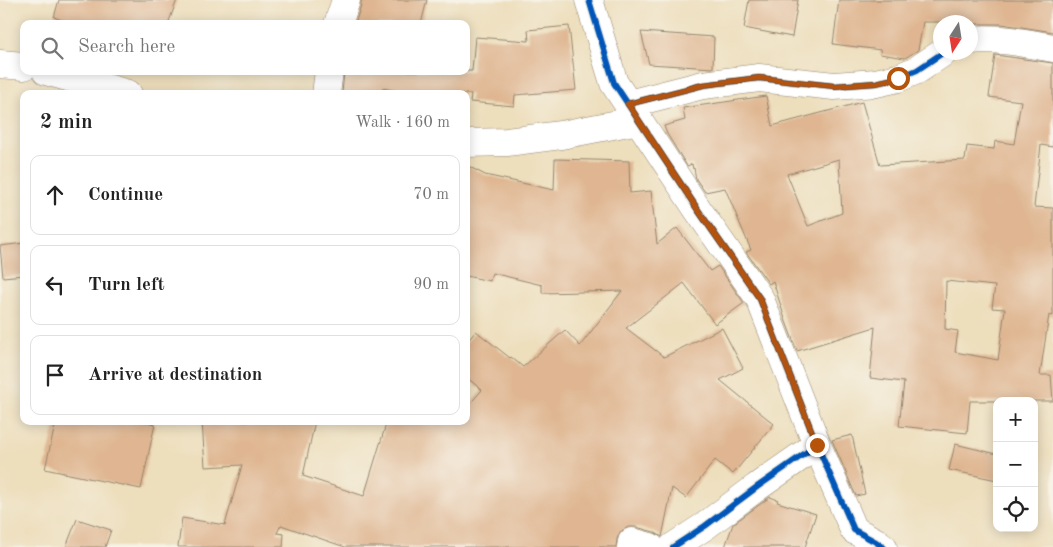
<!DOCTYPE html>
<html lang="en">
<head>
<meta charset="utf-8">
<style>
	:root { --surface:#fff; --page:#f2f2f2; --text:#222; --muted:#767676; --line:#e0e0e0 }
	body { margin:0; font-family:"Old Standard TT",serif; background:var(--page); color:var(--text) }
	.controls { position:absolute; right:15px; bottom:15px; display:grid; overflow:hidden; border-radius:10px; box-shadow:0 2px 12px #0003 }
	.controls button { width:45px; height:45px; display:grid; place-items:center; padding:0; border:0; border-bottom:1px solid var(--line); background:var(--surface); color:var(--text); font:25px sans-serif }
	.compass { position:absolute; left:933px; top:15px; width:45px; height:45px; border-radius:50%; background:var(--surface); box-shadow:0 2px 12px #0003; rotate:192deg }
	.stop { position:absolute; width:15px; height:15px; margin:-11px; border:4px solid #b45309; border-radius:50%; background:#fff }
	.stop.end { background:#b45309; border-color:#fff; box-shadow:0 1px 5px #0008 }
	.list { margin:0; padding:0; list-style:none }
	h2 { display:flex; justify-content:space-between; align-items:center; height:65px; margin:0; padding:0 20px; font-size:21px }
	h2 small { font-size:16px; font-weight:400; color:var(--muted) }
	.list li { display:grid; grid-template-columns:32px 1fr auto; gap:15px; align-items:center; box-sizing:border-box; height:80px; margin:0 10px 10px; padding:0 10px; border:1px solid var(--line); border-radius:10px }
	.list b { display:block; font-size:19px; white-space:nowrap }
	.list em { font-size:16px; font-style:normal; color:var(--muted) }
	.icon { flex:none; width:28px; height:28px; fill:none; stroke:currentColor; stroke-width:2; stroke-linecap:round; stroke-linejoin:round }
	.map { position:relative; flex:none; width:1053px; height:547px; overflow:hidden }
	.search { position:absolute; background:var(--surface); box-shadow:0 2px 12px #0003; left:20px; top:20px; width:450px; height:55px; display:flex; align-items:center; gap:12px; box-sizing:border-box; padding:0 18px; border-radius:10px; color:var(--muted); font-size:19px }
	.panel { position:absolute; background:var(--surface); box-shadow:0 2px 12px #0003; left:20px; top:90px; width:450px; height:335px; border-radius:10px }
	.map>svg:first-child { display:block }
	.building { fill:#dfb691; fill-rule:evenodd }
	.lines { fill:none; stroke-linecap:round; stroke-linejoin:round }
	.street-casing { stroke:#94846d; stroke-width:29 }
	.street { stroke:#fff; stroke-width:28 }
	.cycleway-casing { stroke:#f7f3e8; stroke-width:9 }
	.cycleway { stroke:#0057b8; stroke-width:6 }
	.route { stroke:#b45309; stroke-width:6 }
</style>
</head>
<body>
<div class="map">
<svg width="1053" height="547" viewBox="0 0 1053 547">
	<rect width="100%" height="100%" fill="#f7f3e8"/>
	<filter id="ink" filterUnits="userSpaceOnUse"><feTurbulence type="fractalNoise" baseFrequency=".02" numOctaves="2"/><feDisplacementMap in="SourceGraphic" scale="10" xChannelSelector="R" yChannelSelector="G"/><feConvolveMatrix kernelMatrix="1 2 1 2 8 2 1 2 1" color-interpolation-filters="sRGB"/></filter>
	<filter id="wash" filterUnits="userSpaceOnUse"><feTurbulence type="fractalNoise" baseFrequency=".0096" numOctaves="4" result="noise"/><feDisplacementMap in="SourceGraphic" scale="20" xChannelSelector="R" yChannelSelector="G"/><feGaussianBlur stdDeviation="1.12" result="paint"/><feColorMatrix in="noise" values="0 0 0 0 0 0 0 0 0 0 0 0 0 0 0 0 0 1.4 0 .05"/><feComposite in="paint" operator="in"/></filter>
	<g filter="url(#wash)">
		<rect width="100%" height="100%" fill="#eddebc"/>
		<g id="blocks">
			<g class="building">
				<path d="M59,0H177L168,24H72L54,17Z"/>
				<path d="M361,0H427L421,24H355L361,5Z"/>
				<path d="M749,0H798L792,37L744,28Z"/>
				<path d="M839,0H1053V32L1002,24H970V22H923L918,50L905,58L880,54L881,50L833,44Z"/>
				<path d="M569,26L576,90L515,95L514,106L470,102L471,94H412L383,88L382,94H342L344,71H472L475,37L529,41L528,30Z"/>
				<path d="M641,32L714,37L713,68L649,64Z"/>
				<path d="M995,55L1053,63V147L1041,145L1034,207L1053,208V316L1049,315L1040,375H1051L1053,401H970L967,433L899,426L904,382L870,378L875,327L797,351L785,319L773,281L769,284L746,252L751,250L725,188L705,192L696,179L694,168L693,169L692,164L687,166L667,134L664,126L685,120L683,108L766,96L772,126L862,102L880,165L965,160L967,146L994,149L995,141L1014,144L1021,101L989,97ZM839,159L842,213L808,226L787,174ZM946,281L995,286L992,308L1005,309L998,360L955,352L958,331L945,329Z"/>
				<path d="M555,159L629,161L630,193L651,191L657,244L677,228L710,271L718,266L744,303L715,324L684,283L626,328L664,357L722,328L743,368L720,380L774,424L733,474L715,460L686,498L672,488L662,537L654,532L636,527H628L620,532L617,539L616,547H345L281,525L277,533L284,534L283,547H178L182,518L225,525L242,465L205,467L202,421H315L303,476L364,496L387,421H466V408L482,390L466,377V343L476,331L510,358L511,357L523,367L565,330L580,346L622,291L542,293V285L492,273L490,281L466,276V165L485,175L554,190Z"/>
				<path d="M24,243V275L3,277L0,246Z"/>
				<path d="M56,421H141L155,424L141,489L45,469Z"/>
				<path d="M852,435L865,494L856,496L832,440Z"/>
				<path d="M955,444L997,454V480L949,470Z"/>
				<path d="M770,497L778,500L777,502L816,514L805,547H725L733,524Z"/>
				<path d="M77,519L111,530L105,547H66Z"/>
			</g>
		</g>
	</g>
	<g filter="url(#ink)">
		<use href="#blocks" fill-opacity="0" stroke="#94846d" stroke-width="1"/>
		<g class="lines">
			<g class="street-casing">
				<g id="street">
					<path d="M589,0L614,83L698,210L760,299L817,445L854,530L876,542L883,547"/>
					<path d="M338,24L346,0"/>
					<path d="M970,40C998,37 1026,43 1053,48"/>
					<path d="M0,64L24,66"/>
					<path d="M46,71L128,94"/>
					<path d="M326,94L329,71"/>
					<path d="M628,104L703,85L759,78L834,86L876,83L898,78L917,70L944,52"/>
					<path d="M466,143L507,142L561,135L639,120"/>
					<path d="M631,547L632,542L650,547"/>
					<path d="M673,547L705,526L757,487L817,445"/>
				</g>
			</g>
			<use href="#street" class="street"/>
			<g class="cycleway-casing">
				<g id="cycleway">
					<path d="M589,0L614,83L698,210L760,299L817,445L854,530L876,542L883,547"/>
					<path d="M628,104L703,85L759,78L834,86L876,83L898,78L917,70L944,52"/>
					<path d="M673,547L705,526L757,487L817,445"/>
				</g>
			</g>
			<use href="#cycleway" class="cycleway"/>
		</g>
	</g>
	<g class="lines" filter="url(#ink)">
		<path class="route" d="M817,445L760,299L698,210L628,104L703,85L759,78L834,86L876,83L898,78"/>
	</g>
</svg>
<div class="controls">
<button>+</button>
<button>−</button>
<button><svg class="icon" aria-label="locate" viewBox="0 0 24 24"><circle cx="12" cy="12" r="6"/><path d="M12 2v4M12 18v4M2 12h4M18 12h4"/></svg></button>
</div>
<svg class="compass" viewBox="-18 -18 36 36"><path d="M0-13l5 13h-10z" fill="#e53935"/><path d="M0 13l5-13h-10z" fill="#767676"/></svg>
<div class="stop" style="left:898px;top:78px"></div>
<div class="stop end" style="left:817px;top:445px"></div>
<div class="search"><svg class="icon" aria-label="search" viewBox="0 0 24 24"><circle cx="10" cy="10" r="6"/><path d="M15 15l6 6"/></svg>Search here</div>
<section class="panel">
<h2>2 min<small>Walk · 160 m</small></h2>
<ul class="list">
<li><svg class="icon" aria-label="ahead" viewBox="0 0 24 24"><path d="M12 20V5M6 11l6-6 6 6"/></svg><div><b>Continue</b></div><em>70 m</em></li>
<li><svg class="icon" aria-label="left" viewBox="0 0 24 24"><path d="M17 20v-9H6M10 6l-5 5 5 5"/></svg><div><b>Turn left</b></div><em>90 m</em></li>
<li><svg class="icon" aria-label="arrive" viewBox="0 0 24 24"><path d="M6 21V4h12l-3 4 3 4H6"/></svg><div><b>Arrive at destination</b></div></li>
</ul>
</section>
</div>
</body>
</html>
